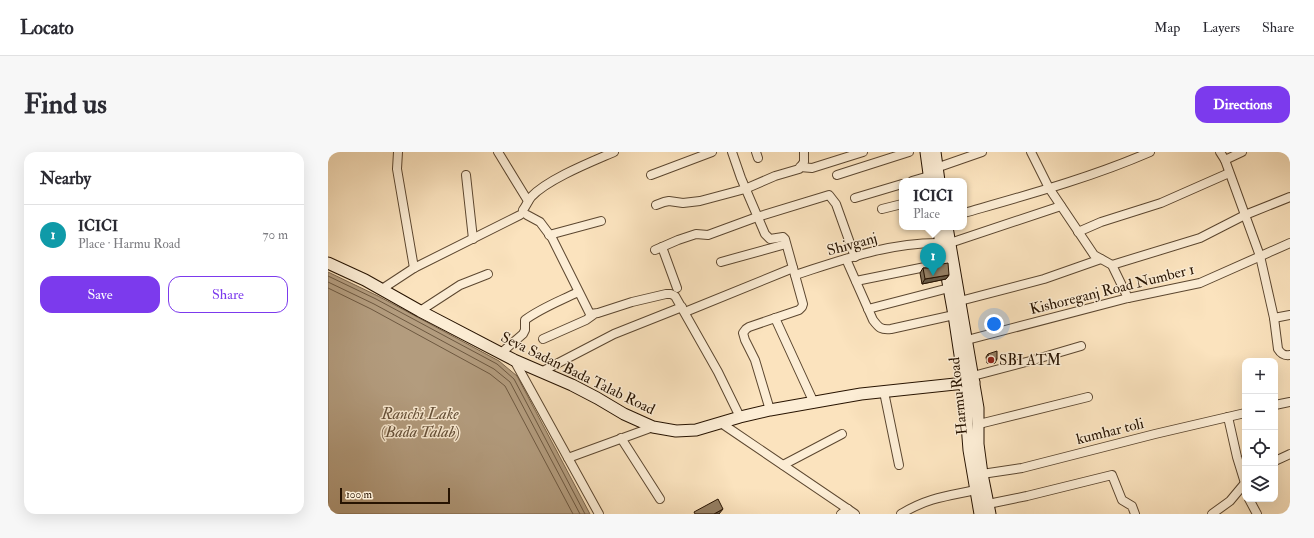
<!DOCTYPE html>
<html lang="en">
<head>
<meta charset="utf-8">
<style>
	:root { --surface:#fff; --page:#f7f7f7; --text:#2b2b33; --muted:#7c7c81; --line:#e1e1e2; --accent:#7c3aed }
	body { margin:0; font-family:"IM FELL Double Pica",serif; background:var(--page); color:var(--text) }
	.controls { position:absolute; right:12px; bottom:12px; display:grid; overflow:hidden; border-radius:8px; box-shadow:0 4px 16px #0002 }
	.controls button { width:36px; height:36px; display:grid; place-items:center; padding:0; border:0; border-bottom:1px solid var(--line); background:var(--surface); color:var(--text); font:20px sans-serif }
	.scale { position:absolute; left:12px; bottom:10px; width:110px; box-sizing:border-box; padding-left:4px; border:2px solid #271301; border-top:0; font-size:11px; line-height:14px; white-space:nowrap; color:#271301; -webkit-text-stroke:3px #fcedd5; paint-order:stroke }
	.you { position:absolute; left:666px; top:172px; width:14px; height:14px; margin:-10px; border:3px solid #fff; border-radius:50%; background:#1a73e8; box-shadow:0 0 0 6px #1a73e833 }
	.badge { display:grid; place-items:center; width:26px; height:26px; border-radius:50%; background:var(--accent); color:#fff; font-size:13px; font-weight:700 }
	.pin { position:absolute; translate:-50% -33px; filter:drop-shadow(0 1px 2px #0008) }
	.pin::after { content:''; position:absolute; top:21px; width:14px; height:12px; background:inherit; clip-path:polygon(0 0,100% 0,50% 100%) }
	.popup { position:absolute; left:571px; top:26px; width:68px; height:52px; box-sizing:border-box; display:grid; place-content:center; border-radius:8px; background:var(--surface); filter:drop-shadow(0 1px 3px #0005); font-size:13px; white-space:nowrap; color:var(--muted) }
	.popup b { font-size:15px; color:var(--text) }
	.popup::after { content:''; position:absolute; left:50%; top:100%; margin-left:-8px; border:8px solid transparent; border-top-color:var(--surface) }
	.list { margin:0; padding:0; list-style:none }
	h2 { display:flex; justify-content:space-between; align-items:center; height:52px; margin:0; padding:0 16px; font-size:17px }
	h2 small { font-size:13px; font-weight:400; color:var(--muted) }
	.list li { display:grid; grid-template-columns:26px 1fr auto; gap:12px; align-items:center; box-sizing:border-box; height:60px; padding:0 16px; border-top:1px solid var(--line) }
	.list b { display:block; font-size:15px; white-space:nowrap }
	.list p { margin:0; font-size:13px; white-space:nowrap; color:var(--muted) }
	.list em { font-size:13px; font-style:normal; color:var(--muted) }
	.actions { display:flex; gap:8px; padding:12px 16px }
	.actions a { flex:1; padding:9px 0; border:1px solid var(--accent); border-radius:12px; text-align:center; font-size:14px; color:var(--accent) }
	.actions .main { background:var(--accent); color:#fff }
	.icon { flex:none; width:22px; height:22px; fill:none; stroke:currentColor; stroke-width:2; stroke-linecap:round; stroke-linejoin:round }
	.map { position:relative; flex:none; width:962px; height:362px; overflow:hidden; border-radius:12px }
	header { display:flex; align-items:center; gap:24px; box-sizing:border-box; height:56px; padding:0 20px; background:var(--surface); border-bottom:1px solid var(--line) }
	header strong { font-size:19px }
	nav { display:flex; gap:22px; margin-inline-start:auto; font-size:14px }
	.intro { display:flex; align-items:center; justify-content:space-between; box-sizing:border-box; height:96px; padding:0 24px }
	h1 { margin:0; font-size:28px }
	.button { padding:10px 18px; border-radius:12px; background:var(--accent); color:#fff; font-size:14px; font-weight:700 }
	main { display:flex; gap:24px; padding:0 24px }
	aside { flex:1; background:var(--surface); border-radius:12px; box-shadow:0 4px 16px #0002 }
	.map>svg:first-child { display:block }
	.water { fill:#b39c7e; stroke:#7b654c }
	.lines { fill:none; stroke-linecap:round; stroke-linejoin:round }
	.shore { stroke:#6d5840; stroke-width:1 }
	.street-casing { stroke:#5c4730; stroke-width:10 }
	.secondary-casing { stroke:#271301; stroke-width:13 }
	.street { stroke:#fcedd5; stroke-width:8 }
	.secondary { stroke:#fcedd5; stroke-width:11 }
	.wall { fill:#806d55; stroke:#271301 }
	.shaded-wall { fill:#685945; stroke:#271301 }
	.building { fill:#957f63; stroke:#271301 }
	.poi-dot { fill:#8f2418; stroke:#fcedd5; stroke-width:1.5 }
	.labels { text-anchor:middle; stroke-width:3; stroke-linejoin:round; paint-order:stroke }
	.street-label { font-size:15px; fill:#271301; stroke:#fcedd5 }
	.poi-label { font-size:15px; fill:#271301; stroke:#fcedd5; text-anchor:start }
	.water-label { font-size:16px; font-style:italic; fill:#665139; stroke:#fcedd5 }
</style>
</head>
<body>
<header>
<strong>Locato</strong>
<nav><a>Map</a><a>Layers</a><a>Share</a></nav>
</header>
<div class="intro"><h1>Find us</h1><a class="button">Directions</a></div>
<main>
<aside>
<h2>Nearby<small></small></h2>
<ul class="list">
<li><span class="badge" style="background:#0f9aa8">1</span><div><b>ICICI</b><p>Place · Harmu Road</p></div><em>70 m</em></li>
</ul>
<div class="actions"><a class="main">Save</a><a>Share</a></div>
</aside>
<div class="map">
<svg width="962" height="362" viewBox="0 0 962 362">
	<rect width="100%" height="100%" fill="#fbe3be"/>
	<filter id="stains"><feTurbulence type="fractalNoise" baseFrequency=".005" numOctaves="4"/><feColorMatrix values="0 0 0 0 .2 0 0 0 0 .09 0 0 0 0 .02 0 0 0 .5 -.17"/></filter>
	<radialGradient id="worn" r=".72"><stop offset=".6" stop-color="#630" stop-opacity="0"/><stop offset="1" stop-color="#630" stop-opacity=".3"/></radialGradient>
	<path class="water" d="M0,120L50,144L171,209L189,224L262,362H0Z"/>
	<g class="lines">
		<g class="shore">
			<path d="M0,124L48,147L169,212L186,227L257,362"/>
			<path d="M0,130L46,152L166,217L182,230L252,362"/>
			<path d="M0,136L43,157L162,222L177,234L245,362"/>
		</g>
		<g class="street-casing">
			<g id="street">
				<path d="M70,0L69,17L86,116"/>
				<path d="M170,0L200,49"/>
				<path d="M404,0L413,26L437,82L442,87L455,85L457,87L475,152L474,155L471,158L421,175L418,177L415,181L417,188L427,208L442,258"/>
				<path d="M428,0L430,6"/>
				<path d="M703,0L721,36L766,103L784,113L800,146"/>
				<path d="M892,0L897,8L932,104L946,166L950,197C953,202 956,204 962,203"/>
				<path d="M897,8L914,0"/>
				<path d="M472,15L484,16L535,0"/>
				<path d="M608,16L654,0"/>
				<path d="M138,23L145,87"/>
				<path d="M323,23L384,0"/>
				<path d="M509,23L581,0"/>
				<path d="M584,29L601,24"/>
				<path d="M527,46L574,32"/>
				<path d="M328,53L336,50L341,49L355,51L372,49L417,37L447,24L471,17L476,10V0"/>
				<path d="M554,57L574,52"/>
				<path d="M195,58C198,54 200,49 203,45C220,27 263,10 286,0"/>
				<path d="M636,61C699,43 762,26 822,0"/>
				<path d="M199,63L212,70L224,86L262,162L270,161L304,150L338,142H343L347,144L390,220L412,265"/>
				<path d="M750,80L773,70L833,51L901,21"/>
				<path d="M221,83L273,69"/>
				<path d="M622,91L733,54"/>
				<path d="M334,95L349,136"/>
				<path d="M327,98L350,88L368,82L380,83L429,65L501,43L508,52L527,105"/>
				<path d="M518,107L545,168C551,176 553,178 563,177L626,163"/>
				<path d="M393,110L458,92"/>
				<path d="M784,113L872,86L917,63L962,45"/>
				<path d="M467,123C514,108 562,90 613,91"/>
				<path d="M528,129L617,111"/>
				<path d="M54,137L86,116L192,63"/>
				<path d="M632,149L716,127L773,107"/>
				<path d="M540,157L621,136"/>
				<path d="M92,159L132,133L160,122"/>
				<path d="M357,160L465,116"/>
				<path d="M447,166L486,251"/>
				<path d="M946,166L962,163"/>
				<path d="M215,187L258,168L265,163"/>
				<path d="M639,188L800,146L872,131L962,91"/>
				<path d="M173,201L195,182L197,178V168C213,156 232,149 250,140"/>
				<path d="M186,208L271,362"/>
				<path d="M213,220L286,182L354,155"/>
				<path d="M645,224L702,209L753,194"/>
				<path d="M556,240L571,313"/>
				<path d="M947,253L962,250"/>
				<path d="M900,265L909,305L917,331"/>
				<path d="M393,271L527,362"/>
				<path d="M651,272L760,245"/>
				<path d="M293,286L332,347"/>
				<path d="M240,306L325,275"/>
				<path d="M947,309L962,302"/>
				<path d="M455,313L514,282"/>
				<path d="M654,322L694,316L827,282L917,261"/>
				<path d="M921,347L929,362"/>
				<path d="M660,352L699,344L784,323L794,348L804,354L807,362"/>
				<path d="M513,362L520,357"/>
				<path d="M573,362C599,346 619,344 648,338"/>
				<path d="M884,362L902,349L917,331"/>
			</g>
		</g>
		<g class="secondary-casing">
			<g id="secondary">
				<path d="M598,0L602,29"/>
				<path d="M607,0L611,29"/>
				<path d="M610,75L626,163L640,256L639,272L641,298L652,362"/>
				<path d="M619,75L650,256V292L654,322L662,362"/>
				<path d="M0,111L37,128L92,159L186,208L244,233L269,246L296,262L325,275L348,279L368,278L412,265L442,258L510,246L533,242L646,230"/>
			</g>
		</g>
		<use href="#street" class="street"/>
		<use href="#secondary" class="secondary"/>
	</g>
	<g class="wall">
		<path d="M603,114L621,123L618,127L594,132L592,121L595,116H601Z"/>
		<path d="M660,202L667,211H659L658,205Z"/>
	</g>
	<g class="shaded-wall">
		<path d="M621,123L618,127L594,132L597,127Z"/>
		<path d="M669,207L667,211H659L661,208Z"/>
		<path d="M395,357L391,362H386Z"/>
	</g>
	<g class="building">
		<path d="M620,111L621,123L597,127L595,116H603V114Z"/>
		<path d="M669,199V207L661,208L660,202Z"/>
		<path d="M390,347L395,357L386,362H367L366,360Z"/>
	</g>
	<circle class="poi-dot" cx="663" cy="208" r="4"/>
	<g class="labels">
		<g class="street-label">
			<text transform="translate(524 92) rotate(-15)" y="5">Shivganj</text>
			<text transform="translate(784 137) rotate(-14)" y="5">Kishoreganj Road Number 1</text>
			<text transform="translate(250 221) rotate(26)" y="5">Seva Sadan Bada Talab Road</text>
			<text transform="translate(630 244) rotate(-96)" y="5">Harmu Road</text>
			<text transform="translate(782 279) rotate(-14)" y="5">kumhar toli</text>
		</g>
		<g class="poi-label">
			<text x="671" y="213">SBI ATM</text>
		</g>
		<g class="water-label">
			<text x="92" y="267">Ranchi Lake<tspan x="92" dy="18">(Bada Talab)</tspan></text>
		</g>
	</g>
	<rect width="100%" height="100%" filter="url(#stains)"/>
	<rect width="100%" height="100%" fill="url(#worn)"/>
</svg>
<div class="controls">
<button>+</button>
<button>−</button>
<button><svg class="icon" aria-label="locate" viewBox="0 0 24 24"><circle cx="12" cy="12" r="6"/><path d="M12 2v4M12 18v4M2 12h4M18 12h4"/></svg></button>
<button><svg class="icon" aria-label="layers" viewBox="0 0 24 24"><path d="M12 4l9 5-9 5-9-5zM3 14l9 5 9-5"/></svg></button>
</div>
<div class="scale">100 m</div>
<div class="you"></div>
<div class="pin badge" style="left:605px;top:124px;background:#0f9aa8">1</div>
<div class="popup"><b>ICICI</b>Place</div>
</div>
</main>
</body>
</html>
